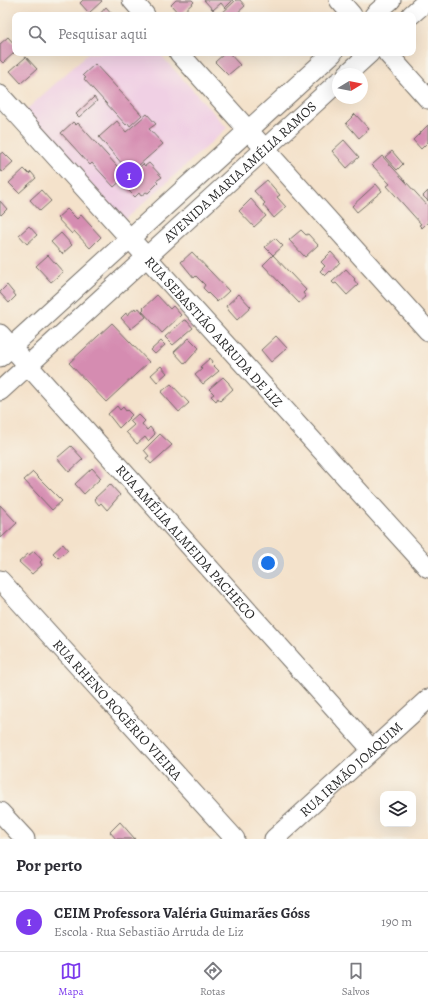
<!DOCTYPE html>
<html lang="pt">
<head>
<meta charset="utf-8">
<style>
	:root { --surface:#fff; --page:#f7f7f7; --text:#2b2b33; --muted:#7c7c81; --line:#e1e1e2; --accent:#7c3aed }
	body { margin:0; font-family:Alegreya,serif; background:var(--page); color:var(--text) }
	.controls { position:absolute; right:12px; bottom:12px; display:grid; overflow:hidden; border-radius:8px; box-shadow:0 4px 16px #0002 }
	.controls button { width:36px; height:36px; display:grid; place-items:center; padding:0; border:0; border-bottom:1px solid var(--line); background:var(--surface); color:var(--text); font:20px sans-serif }
	.compass { position:absolute; left:332px; top:68px; width:36px; height:36px; border-radius:50%; background:var(--surface); box-shadow:0 4px 16px #0002; rotate:80deg }
	.you { position:absolute; left:268px; top:563px; width:14px; height:14px; margin:-10px; border:3px solid #fff; border-radius:50%; background:#1a73e8; box-shadow:0 0 0 6px #1a73e833 }
	.badge { display:grid; place-items:center; width:26px; height:26px; border-radius:50%; background:var(--accent); color:#fff; font-size:13px; font-weight:700 }
	.pin { position:absolute; translate:-50% -50%; border:2px solid #fff; box-shadow:0 1px 4px #0006 }
	.list { margin:0; padding:0; list-style:none }
	h2 { display:flex; justify-content:space-between; align-items:center; height:52px; margin:0; padding:0 16px; font-size:17px }
	h2 small { font-size:13px; font-weight:400; color:var(--muted) }
	.list li { display:grid; grid-template-columns:26px 1fr auto; gap:12px; align-items:center; box-sizing:border-box; height:60px; padding:0 16px; border-top:1px solid var(--line) }
	.list b { display:block; font-size:15px; white-space:nowrap }
	.list p { margin:0; font-size:13px; white-space:nowrap; color:var(--muted) }
	.list em { font-size:13px; font-style:normal; color:var(--muted) }
	.icon { flex:none; width:22px; height:22px; fill:none; stroke:currentColor; stroke-width:2; stroke-linecap:round; stroke-linejoin:round }
	.map { position:relative; flex:none; width:428px; height:839px; overflow:hidden }
	.search { position:absolute; background:var(--surface); box-shadow:0 4px 16px #0002; left:12px; right:12px; top:12px; height:44px; display:flex; align-items:center; gap:10px; box-sizing:border-box; padding:0 14px; border-radius:8px; color:var(--muted); font-size:15px }
	.sheet { height:112px; background:var(--surface) }
	nav { display:flex; justify-content:space-around; align-items:center; box-sizing:border-box; height:56px; border-top:1px solid var(--line); background:var(--surface); font-size:11px; color:var(--muted) }
	nav a { display:grid; justify-items:center; gap:2px }
	nav .on { color:var(--accent) }
	.map>svg:first-child { display:block }
	.built { fill:#f0d0e4 }
	.building { fill:#d58cb1 }
	.lines { fill:none; stroke-linecap:round; stroke-linejoin:round }
	.minor-casing { stroke:#716b63; stroke-width:21 }
	.minor { stroke:#fff; stroke-width:19 }
	.labels { text-anchor:middle; stroke-width:3.5; stroke-linejoin:round; paint-order:stroke }
	.street-label { font-size:14px; fill:#2b2b2b; stroke:#f7f3e8 }
</style>
</head>
<body>
<div class="map">
<svg width="428" height="839" viewBox="0 0 428 839">
	<rect width="100%" height="100%" fill="#f7f3e8"/>
	<filter id="ink" filterUnits="userSpaceOnUse"><feTurbulence type="fractalNoise" baseFrequency=".025" numOctaves="2"/><feDisplacementMap in="SourceGraphic" scale="8" xChannelSelector="R" yChannelSelector="G"/><feConvolveMatrix kernelMatrix="1 2 1 2 8 2 1 2 1" color-interpolation-filters="sRGB"/></filter>
	<filter id="wash" filterUnits="userSpaceOnUse"><feTurbulence type="fractalNoise" baseFrequency=".012" numOctaves="4" result="noise"/><feDisplacementMap in="SourceGraphic" scale="16" xChannelSelector="R" yChannelSelector="G"/><feGaussianBlur stdDeviation="0.9" result="paint"/><feColorMatrix in="noise" values="0 0 0 0 0 0 0 0 0 0 0 0 0 0 0 0 0 1.4 0 .05"/><feComposite in="paint" operator="in"/></filter>
	<g filter="url(#wash)">
		<rect width="100%" height="100%" fill="#f4e2cb"/>
		<path class="built" d="M89,53H159L227,128L124,221L25,111Z"/>
		<g id="blocks">
			<g class="building">
				<path d="M83,0H101L102,1L89,13L80,3Z"/>
				<path d="M176,0H192L194,2L180,15L171,5Z"/>
				<path d="M204,0H233L225,8L221,3L213,10Z"/>
				<path d="M236,0H240L245,6L235,15H220Z"/>
				<path d="M106,7L113,15H99Z"/>
				<path d="M8,37L15,45V52L3,63L0,60V44Z"/>
				<path d="M225,53H229L240,65L228,75L215,62Z"/>
				<path d="M26,57L37,69L21,83L10,71Z"/>
				<path d="M95,64L142,115L130,126L128,123L126,125L84,79L86,78L83,75Z"/>
				<path d="M94,97L97,101L79,117L76,114Z"/>
				<path d="M147,114L156,124L149,129L163,144L130,173L99,137L117,121L126,132Z"/>
				<path d="M355,114L369,129L359,138L346,123Z"/>
				<path d="M73,122L76,125L78,123L126,176L114,187L92,163L90,165L61,133Z"/>
				<path d="M428,125V142L421,149L413,140Z"/>
				<path d="M344,140L359,157L347,168L332,151Z"/>
				<path d="M392,151L403,164L397,170L385,157Z"/>
				<path d="M3,152L13,162L2,172L0,170V154Z"/>
				<path d="M382,156L428,206V222L422,228L419,225L421,224L387,186L390,184L372,165Z"/>
				<path d="M149,163L162,177L156,181L158,183L148,193L146,192L141,196L139,193L135,197L125,187L130,183L127,180L143,164L145,166Z"/>
				<path d="M24,169L29,174L31,172L36,178L19,193L9,183Z"/>
				<path d="M267,180L280,195L277,197L286,207L274,218L263,205L265,203L254,191Z"/>
				<path d="M376,184L382,191L357,212L352,206Z"/>
				<path d="M41,190L51,201L40,211L30,200Z"/>
				<path d="M428,191V201L423,196Z"/>
				<path d="M251,199L266,216L254,227L239,211Z"/>
				<path d="M0,201L7,209L1,215L0,214Z"/>
				<path d="M67,209L77,219L81,215L101,237L90,248L74,231L72,234L57,218Z"/>
				<path d="M29,226L37,235L27,244L19,235Z"/>
				<path d="M301,230L306,235L308,234L318,245L305,257L289,240Z"/>
				<path d="M61,233L72,245L62,254L51,242Z"/>
				<path d="M275,238L283,246L273,255L265,247Z"/>
				<path d="M192,252L229,291L217,302L203,288L205,285L196,276L194,278L181,262Z"/>
				<path d="M331,252L340,262L331,272L330,271L325,276L320,271L325,266L321,262Z"/>
				<path d="M48,255L63,272L51,282L36,266Z"/>
				<path d="M273,255L306,290L303,293L306,297L299,303L263,265Z"/>
				<path d="M346,269L355,279L354,280L358,285L347,295L336,283L334,284L332,282Z"/>
				<path d="M7,285L16,296L9,303L0,293V292Z"/>
				<path d="M239,294L251,307L237,320L229,311L226,306Z"/>
				<path d="M157,295L170,309L173,306L181,315L162,333L142,311L144,309L143,308Z"/>
				<path d="M135,308L136,310L139,308L146,317L131,329L121,318L126,313L127,315Z"/>
				<path d="M184,320L187,321L193,328L173,345L165,337Z"/>
				<path d="M112,323L149,362L106,402L69,363Z"/>
				<path d="M276,336L287,348L271,362L261,350Z"/>
				<path d="M189,338L199,348L185,364L174,352Z"/>
				<path d="M161,341L165,345L155,354L151,350Z"/>
				<path d="M210,358L212,362L211,363L219,371L203,384L195,375L202,369L200,367Z"/>
				<path d="M161,366L167,373L157,382L151,375Z"/>
				<path d="M223,377L229,383V384L233,389L220,401L218,398L216,401L211,396L214,394L209,389Z"/>
				<path d="M171,384L189,403L179,412L161,392Z"/>
				<path d="M117,406L120,410L123,407L126,411L127,410L132,415L119,428L108,414Z"/>
				<path d="M138,414L145,421L142,424L147,430L150,427L155,434L148,441L145,437L137,444L126,432L134,425L130,421Z"/>
				<path d="M160,434L172,445L151,464L146,458L149,456L144,450Z"/>
				<path d="M71,446L83,459L69,472L57,458Z"/>
				<path d="M92,468L101,478L84,494L75,484Z"/>
				<path d="M33,472L62,501L52,510L24,480Z"/>
				<path d="M110,484L120,495L107,510L101,503L99,505L94,499Z"/>
				<path d="M0,505L17,523L1,538L0,537Z"/>
				<path d="M63,544L68,550L58,558L53,553Z"/>
				<path d="M34,551L42,560L40,562L42,565L32,574L19,562L28,554L29,555Z"/>
				<path d="M120,822L135,839H116L110,832Z"/>
			</g>
		</g>
	</g>
	<g filter="url(#ink)">
		<use href="#blocks" fill-opacity="0" stroke="#716b63" stroke-width="1"/>
		<g class="lines">
			<g class="minor-casing">
				<g id="minor">
					<path d="M132,0L145,15"/>
					<path d="M339,0L352,15"/>
					<path d="M374,15L391,0"/>
					<path d="M411,15L428,0"/>
					<path d="M179,53L428,331"/>
					<path d="M387,53L428,99"/>
					<path d="M347,74L370,53"/>
					<path id="s1" d="M0,95L428,568"/>
					<path id="s2" d="M0,334L372,750"/>
					<path d="M0,357L333,53"/>
					<path id="s3" d="M0,391L338,82"/>
					<path id="s4" d="M0,580L235,839"/>
					<path d="M0,812L25,839"/>
					<path id="s5" d="M274,839L428,699"/>
				</g>
			</g>
			<use href="#minor" class="minor"/>
		</g>
	</g>
	<g class="labels">
		<g class="street-label">
			<text dy="5" stroke="none"><textPath href="#s3" startOffset="325">AVENIDA MARIA AMÉLIA RAMOS</textPath></text>
			<text dy="5" stroke="none"><textPath href="#s1" startOffset="319">RUA SEBASTIÃO ARRUDA DE LIZ</textPath></text>
			<text dy="5" stroke="none"><textPath href="#s2" startOffset="279">RUA AMÉLIA ALMEIDA PACHECO</textPath></text>
			<text dy="5" stroke="none"><textPath href="#s4" startOffset="175">RUA RHENO ROGÉRIO VIEIRA</textPath></text>
			<text dy="5" stroke="none"><textPath href="#s5" startOffset="104">RUA IRMÃO JOAQUIM</textPath></text>
		</g>
	</g>
</svg>
<div class="controls">
<button><svg class="icon" aria-label="layers" viewBox="0 0 24 24"><path d="M12 4l9 5-9 5-9-5zM3 14l9 5 9-5"/></svg></button>
</div>
<svg class="compass" viewBox="-18 -18 36 36"><path d="M0-13l5 13h-10z" fill="#e53935"/><path d="M0 13l5-13h-10z" fill="#7c7c81"/></svg>
<div class="you"></div>
<div class="pin badge" style="left:129px;top:175px">1</div>
<div class="search"><svg class="icon" aria-label="search" viewBox="0 0 24 24"><circle cx="10" cy="10" r="6"/><path d="M15 15l6 6"/></svg>Pesquisar aqui</div>
</div>
<section class="sheet">
<h2>Por perto<small></small></h2>
<ul class="list">
<li><span class="badge">1</span><div><b>CEIM Professora Valéria Guimarães Góss</b><p>Escola · Rua Sebastião Arruda de Liz</p></div><em>190 m</em></li>
</ul>
</section>
<nav>
<a class="on"><svg class="icon" aria-label="map" viewBox="0 0 24 24"><path d="M3 6l6-2 6 2 6-2v14l-6 2-6-2-6 2zM9 4v14M15 6v14"/></svg>Mapa</a>
<a><svg class="icon" aria-label="directions" viewBox="0 0 24 24"><path d="M12 3l9 9-9 9-9-9zM9 14v-3h6M13 9l2 2-2 2"/></svg>Rotas</a>
<a><svg class="icon" aria-label="saved" viewBox="0 0 24 24"><path d="M7 4h10v16l-5-4-5 4z"/></svg>Salvos</a>
</nav>
</body>
</html>
